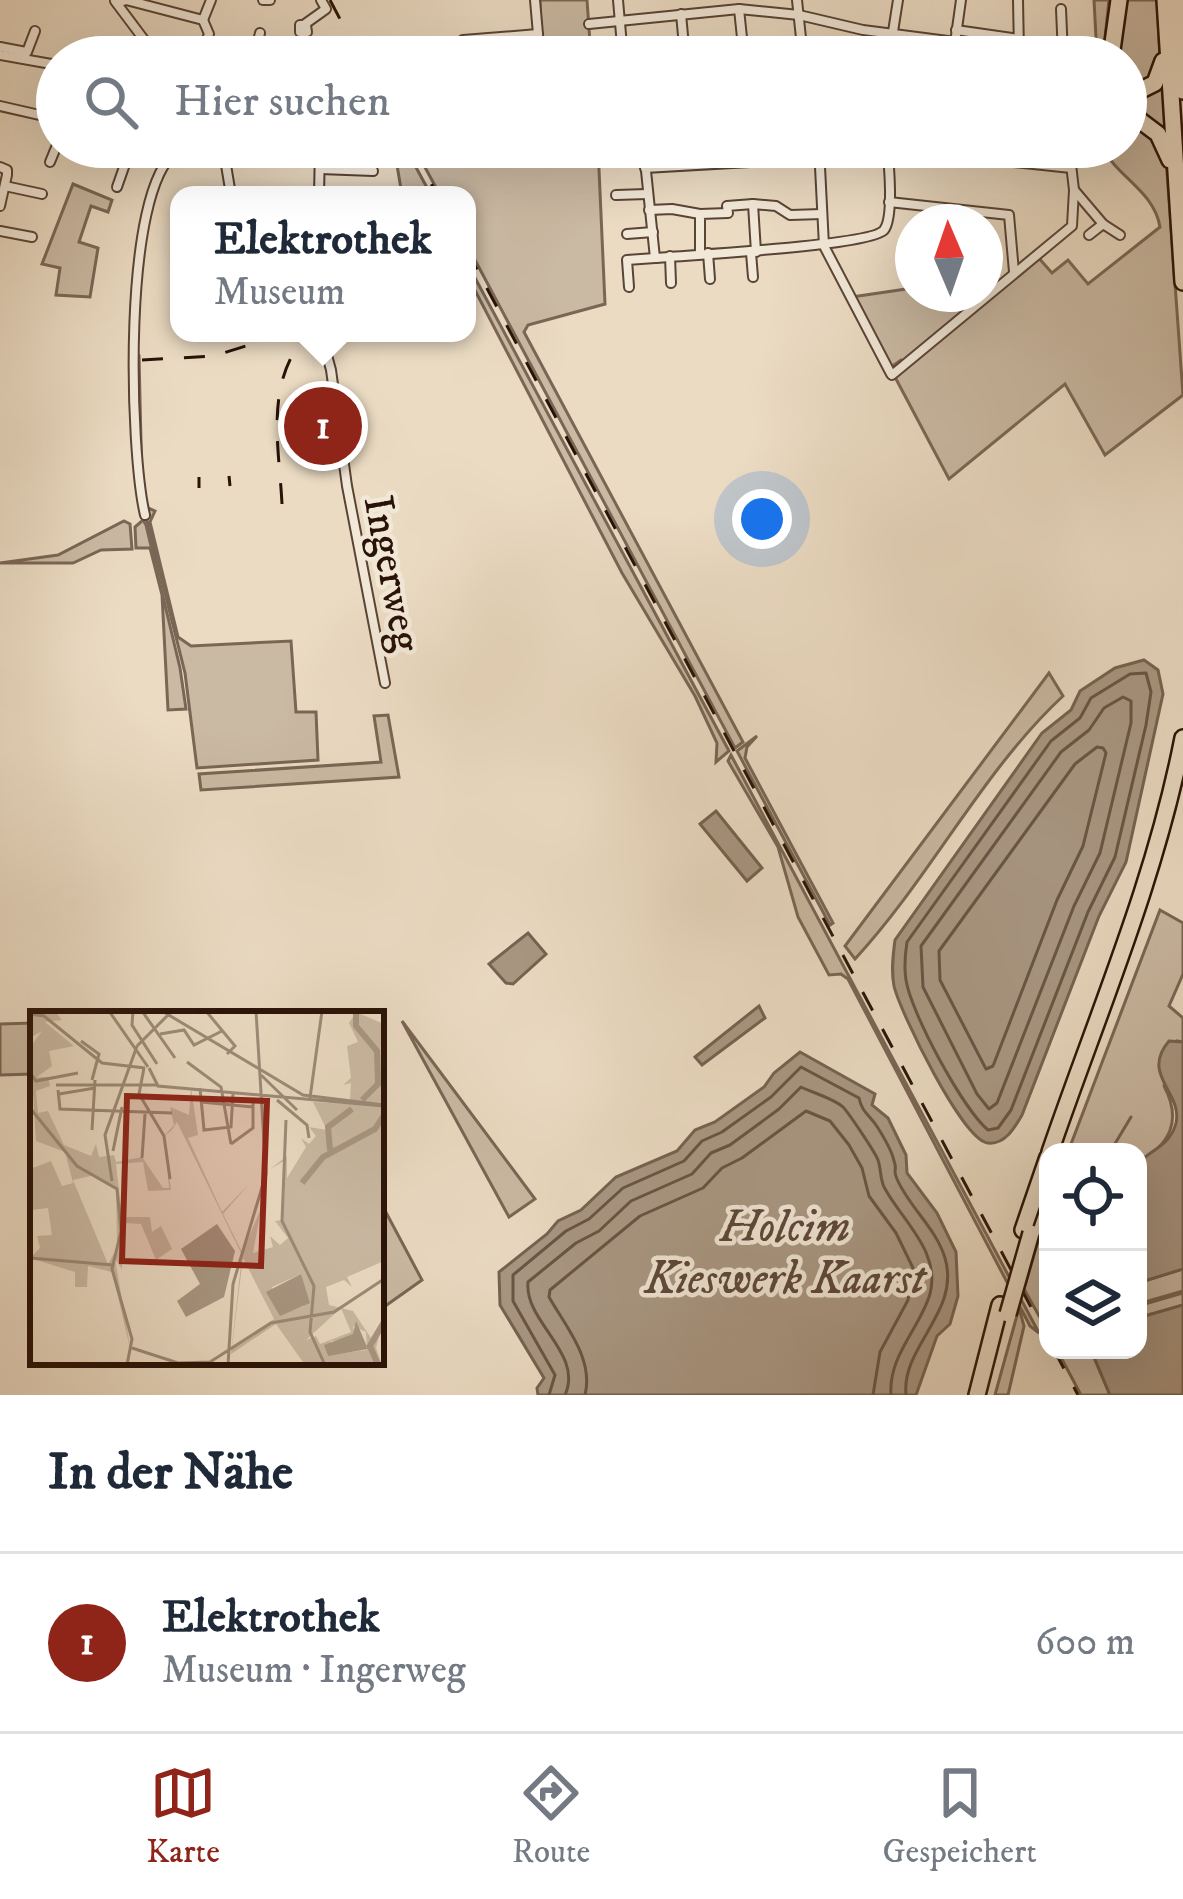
<!DOCTYPE html>
<html lang="de">
<head>
<meta charset="utf-8">
<style>
	:root { --surface:#fff; --page:#f2f2f3; --text:#1f2937; --muted:#747a83; --line:#e0e1e3; --accent:#8f2418 }
	body { margin:0; font-family:"IM FELL DW Pica",serif; background:var(--page); color:var(--text) }
	.controls { position:absolute; right:36px; bottom:36px; display:grid; overflow:hidden; border-radius:24px; box-shadow:0 12px 48px #0002 }
	.controls button { width:108px; height:108px; display:grid; place-items:center; padding:0; border:0; border-bottom:3px solid var(--line); background:var(--surface); color:var(--text); font:60px sans-serif }
	.compass { position:absolute; left:895px; top:204px; width:108px; height:108px; border-radius:50%; background:var(--surface); box-shadow:0 12px 48px #0002; rotate:358deg }
	.you { position:absolute; left:762px; top:519px; width:42px; height:42px; margin:-30px; border:9px solid #fff; border-radius:50%; background:#1a73e8; box-shadow:0 0 0 18px #1a73e833 }
	.badge { display:grid; place-items:center; width:78px; height:78px; border-radius:50%; background:var(--accent); color:#fff; font-size:39px; font-weight:700 }
	.pin { position:absolute; translate:-50% -50%; border:6px solid #fff; box-shadow:0 3px 12px #0006 }
	.popup { position:absolute; left:170px; top:186px; width:306px; height:156px; box-sizing:border-box; display:grid; place-content:center; border-radius:24px; background:var(--surface); filter:drop-shadow(0 3px 9px #0005); font-size:39px; white-space:nowrap; color:var(--muted) }
	.popup b { font-size:45px; color:var(--text) }
	.popup::after { content:''; position:absolute; left:50%; top:100%; margin-left:-24px; border:24px solid transparent; border-top-color:var(--surface) }
	.list { margin:0; padding:0; list-style:none }
	h2 { display:flex; justify-content:space-between; align-items:center; height:156px; margin:0; padding:0 48px; font-size:51px }
	h2 small { font-size:39px; font-weight:400; color:var(--muted) }
	.list li { display:grid; grid-template-columns:78px 1fr auto; gap:36px; align-items:center; box-sizing:border-box; height:180px; padding:0 48px; border-top:3px solid var(--line) }
	.list b { display:block; font-size:45px; white-space:nowrap }
	.list p { margin:0; font-size:39px; white-space:nowrap; color:var(--muted) }
	.list em { font-size:39px; font-style:normal; color:var(--muted) }
	.icon { flex:none; width:66px; height:66px; fill:none; stroke:currentColor; stroke-width:2; stroke-linecap:round; stroke-linejoin:round }
	.map { position:relative; flex:none; width:1183px; height:1395px; overflow:hidden }
	.search { position:absolute; background:var(--surface); box-shadow:0 12px 48px #0002; left:36px; right:36px; top:36px; height:132px; display:flex; align-items:center; gap:30px; box-sizing:border-box; padding:0 42px; border-radius:66px; color:var(--muted); font-size:45px }
	.sheet { height:336px; background:var(--surface) }
	nav { display:flex; justify-content:space-around; align-items:center; box-sizing:border-box; height:168px; border-top:3px solid var(--line); background:var(--surface); font-size:33px; color:var(--muted) }
	nav a { display:grid; justify-items:center; gap:6px }
	nav .on { color:var(--accent) }
	.map>svg:first-child { display:block }
	.green { fill:#cab9a3; stroke:#7a6655; stroke-width:3 }
	.water { fill:#a99783; stroke:#766251; stroke-width:3 }
	.lines { fill:none; stroke-linecap:round; stroke-linejoin:round }
	.shore { stroke:#695445; stroke-width:3 }
	.stream { stroke:#766251; stroke-width:3 }
	.minor-casing { stroke:#5a4436; stroke-width:12 }
	.highway-casing { stroke:#291207; stroke-width:20 }
	.minor { stroke:#f2e8d8; stroke-width:8 }
	.highway { stroke:#ebdbc3; stroke-width:15 }
	.rail { stroke:#291207; stroke-width:3; stroke-dasharray:21 21; stroke-linecap:butt }
	.highway-bridge-casing { stroke:#291207; stroke-width:20; stroke-linecap:butt }
	.highway-bridge { stroke:#ebdbc3; stroke-width:15 }
	.labels { text-anchor:middle; stroke-width:9; stroke-linejoin:round; paint-order:stroke }
	.street-label { font-size:42px; fill:#291207; stroke:#f2e8d8 }
	.water-label { font-size:45px; font-style:italic; fill:#5c4739; stroke:#f2e8d8 }
	.inset-river { fill:none; stroke:#a99783; stroke-width:6 }
	.inset-road { fill:none; stroke:#9d8b78; stroke-width:3 }
	.view { fill:#8f2418; fill-opacity:0.15; stroke:#8f2418; stroke-width:6 }
	.inset-edge { fill:none; stroke:#291207; stroke-width:6 }
</style>
</head>
<body>
<div class="map">
<svg width="1183" height="1395" viewBox="0 0 1183 1395">
	<rect width="100%" height="100%" fill="#ebdbc3"/>
	<filter id="stains"><feTurbulence type="fractalNoise" baseFrequency=".00167" numOctaves="4"/><feColorMatrix values="0 0 0 0 .2 0 0 0 0 .09 0 0 0 0 .02 0 0 0 .5 -.17"/></filter>
	<radialGradient id="worn" r=".72"><stop offset=".6" stop-color="#630" stop-opacity="0"/><stop offset="1" stop-color="#630" stop-opacity=".3"/></radialGradient>
	<g class="green">
		<path d="M540,0H587L591,57H542Z"/>
		<path d="M1094,0H1109L1103,57H1097Z"/>
		<path d="M1121,0H1157L1160,59L1147,84H1126V57H1114Z"/>
		<path d="M1163,74L1167,146L1126,108V90Z"/>
		<path d="M1126,115L1148,130L1166,158L1183,395L1105,455L1065,384L949,479L895,377L1037,256L1052,273L1068,260L1088,284L1160,227C1154,191 1118,178 1102,147H1126Z"/>
		<path d="M394,147H405L431,195H402Z"/>
		<path d="M414,147H598L605,304L528,325L524,332L743,742L735,748L467,245V195H440Z"/>
		<path d="M73,184L112,200L108,212L91,206L79,242L98,248L90,297L56,295L60,268L42,264Z"/>
		<path d="M467,263L729,751L716,762L717,743L695,696L622,573L467,275Z"/>
		<path d="M989,287V293L904,362L901,360L891,367L852,297L913,288V294H971L972,299L985,294Z"/>
		<path d="M135,356H139L142,486L148,508L155,511L150,522L178,637L191,646L291,641L296,712H316L318,760L197,768L185,673L141,497Z"/>
		<path d="M143,520L146,525L180,668L186,709L168,710L162,595L150,548H136L135,527Z"/>
		<path d="M124,521L130,524L132,549L101,550L73,563H0L58,555Z"/>
		<path d="M1049,673L1063,696C983,770 930,878 855,959L845,946Z"/>
		<path d="M388,715L399,777L201,790L199,774L381,762L374,716Z"/>
		<path d="M757,736L747,747L745,758L833,923L830,925L737,751Z"/>
		<path d="M731,755L1039,1333L1030,1326L848,979L841,974L829,975L798,917L778,847L728,761Z"/>
		<path d="M1160,910L1183,923V974L1169,1006L1183,1018V1042L1177,1041L1164,1086C1183,1122 1169,1144 1138,1164V1152H1068Z"/>
		<path d="M402,1021L535,1199L509,1217Z"/>
		<path d="M33,1023V1074L0,1075V1024Z"/>
		<path d="M381,1203L422,1280L381,1309Z"/>
		<path d="M1048,1207V1330H1047L1024,1289Z"/>
		<path d="M1183,1269V1291L1138,1304V1283Z"/>
		<path d="M1183,1293V1305L1138,1318V1306Z"/>
		<path d="M1019,1308L1024,1326L1008,1395H995Z"/>
		<path d="M1057,1350H1091L1110,1395H1081Z"/>
	</g>
	<g class="water">
		<path d="M1144,660L1158,670L1163,694L1126,862L1099,916L1022,1115C1015,1127 1005,1145 988,1143C963,1141 900,1012 894,986C891,971 893,955 895,940L1042,733L1071,710L1080,691L1115,668Z"/>
		<path d="M716,811L762,868L747,881L700,824Z"/>
		<path d="M528,933L546,954L513,984L506,983L489,964Z"/>
		<path d="M759,1006L765,1018L702,1065L695,1057Z"/>
		<path d="M1169,1041L1183,1042V1269L1138,1283V1164C1149,1150 1170,1147 1176,1123C1183,1092 1140,1075 1169,1041Z"/>
		<path d="M800,1052L875,1094L872,1105L888,1118L906,1155L907,1173L937,1213L956,1252L958,1296L950,1324L937,1336L916,1395H538L537,1388L544,1378L500,1305L499,1272L547,1234L558,1221L581,1210L616,1177L677,1151L695,1130L715,1122L764,1087L774,1073Z"/>
		<path d="M1183,1305V1395H1110L1091,1350H1138V1318Z"/>
	</g>
	<g class="lines">
		<g class="shore">
			<path d="M1146,673L1151,692L1146,725L1115,857L1088,912L1011,1110L998,1128L988,1130C963,1109 911,1013 906,980C904,968 905,955 907,942L1051,741L1080,718L1091,698L1130,674Z"/>
			<path d="M1123,697L1131,701V723L1100,853L1074,906L997,1103L989,1109L977,1094L923,987L921,946L1061,752L1089,730L1104,708Z"/>
			<path d="M1097,747L1103,748L1106,753L1083,846L1057,900L993,1066L986,1069L940,980L939,951L1075,764Z"/>
			<path d="M549,1395L555,1375L513,1301V1275L566,1231L589,1219L623,1188L684,1161L702,1141L722,1132L771,1097L801,1067L859,1098C862,1113 870,1115 878,1128C883,1136 892,1151 894,1161C898,1173 892,1167 897,1179C909,1207 936,1228 945,1258C961,1312 901,1346 906,1395"/>
			<path d="M565,1395C584,1353 524,1322 528,1282L576,1243L599,1231L631,1201L692,1174L711,1153L730,1145L779,1109L801,1087C813,1093 833,1098 843,1107C848,1112 875,1152 878,1160C881,1169 880,1178 884,1187C902,1221 941,1251 930,1294C920,1328 888,1356 891,1395"/>
			<path d="M585,1395C594,1359 566,1327 549,1297L550,1290L640,1216L703,1188L722,1168L742,1158L806,1111L830,1121L849,1145L862,1168L869,1196L896,1233L913,1268L908,1300L880,1352L873,1395"/>
		</g>
		<path class="stream" d="M1110,1152L1131,1117"/>
		<g class="minor-casing">
			<g id="minor">
				<path d="M263,0H270"/>
				<path d="M535,0L540,57"/>
				<path d="M618,0L623,57"/>
				<path d="M797,0L803,57"/>
				<path d="M1018,0L1019,51"/>
				<path d="M115,1L157,57"/>
				<path d="M117,3L126,0L203,20"/>
				<path d="M739,9L744,57"/>
				<path d="M1061,9L1063,55"/>
				<path d="M681,14L685,57"/>
				<path d="M203,20L211,0"/>
				<path d="M305,24L326,9L321,0"/>
				<path d="M589,24L739,9L799,15L863,30L1063,56"/>
				<path d="M300,25H306L307,32H300Z"/>
				<path d="M956,30L1019,39"/>
				<path d="M463,40L538,34"/>
				<path d="M955,43L961,0"/>
				<path d="M0,47L26,52L24,59"/>
				<path d="M205,49L221,57"/>
				<path d="M27,52L35,31"/>
				<path d="M0,55L57,65"/>
				<path d="M200,57L209,34L203,20"/>
				<path d="M254,57L260,33"/>
				<path d="M315,57L336,46L343,57"/>
				<path d="M889,57L898,0"/>
				<path d="M0,106L57,119"/>
				<path d="M161,147L177,151L202,147"/>
				<path d="M223,147L231,195"/>
				<path d="M638,147L645,161L655,258C687,255 871,246 884,230C894,217 889,164 887,147"/>
				<path d="M761,147L766,161"/>
				<path d="M819,147L824,246L891,374"/>
				<path d="M888,149L1071,168"/>
				<path d="M50,162L57,145"/>
				<path d="M0,167L7,170V175L0,206"/>
				<path d="M645,168L766,161L820,150"/>
				<path d="M320,169L373,171"/>
				<path d="M5,186L42,194"/>
				<path d="M117,187L131,147"/>
				<path d="M1075,191L1103,224L1120,235"/>
				<path d="M319,195L320,147"/>
				<path d="M616,195L647,194"/>
				<path d="M889,202L1009,215L1014,272"/>
				<path d="M649,210L672,209L700,214"/>
				<path d="M0,231L32,237"/>
				<path d="M627,234L653,232"/>
				<path d="M1089,235L1103,224"/>
				<path d="M756,252L753,204L776,206L790,215L822,214"/>
				<path d="M708,253L710,279"/>
				<path d="M751,253L753,277"/>
				<path d="M700,254V214L728,213L727,206L753,204"/>
				<path d="M670,256L671,283"/>
				<path d="M629,287L627,260L655,258"/>
				<path d="M321,333L331,370L347,486L385,683"/>
				<path d="M892,375L1072,226L1074,190L1069,147"/>
				<path d="M145,515C130,452 121,189 177,151"/>
			</g>
		</g>
		<g class="highway-casing">
			<g id="highway">
				<path d="M1165,0L1183,282"/>
				<path d="M1177,0L1183,91"/>
				<path d="M1111,57L1119,0"/>
				<path d="M1126,88L1141,90L1155,83L1163,61"/>
				<path d="M1126,110L1158,134L1170,160"/>
				<path d="M1050,1152C1097,1015 1155,882 1183,738"/>
				<path d="M1023,1230L1048,1157"/>
				<path d="M977,1395L1000,1305"/>
			</g>
		</g>
		<use href="#minor" class="minor"/>
		<use href="#highway" class="highway"/>
		<g class="rail">
			<path d="M330,0L360,57"/>
			<path d="M392,147L400,195"/>
			<path d="M412,147L437,195"/>
			<path d="M467,251L1048,1339"/>
			<path d="M142,360L214,356L287,333"/>
			<path d="M229,476L230,486"/>
			<path d="M199,477V488"/>
			<path d="M282,504C279,444 264,382 308,333"/>
			<path d="M1054,1350L1078,1395"/>
		</g>
		<g class="highway-bridge-casing">
			<path id="highway-bridge" d="M1008,1314L1031,1233"/>
		</g>
		<use href="#highway-bridge" class="highway-bridge"/>
	</g>
	<g class="labels">
		<g class="street-label">
			<text transform="translate(394 573) rotate(79)" y="15">Ingerweg</text>
		</g>
		<g class="water-label">
			<text x="785" y="1241">Holcim<tspan x="785" dy="52">Kieswerk Kaarst</tspan></text>
		</g>
	</g>
	<g transform="translate(30 1011)">
		<rect width="354" height="354" fill="#ebdbc3"/>
		<path d="M0,0H25L32,9L15,11L44,35L19,40L22,55L7,66H18L20,75L6,80L8,102L18,100L34,134L61,145L66,133L69,146L84,144L86,151L112,146L133,177H139L136,139L141,179L118,180L113,151L86,153L92,206H120L122,221L131,215L142,238L126,249L111,213L93,212L92,258L85,248L101,341L82,261L58,255L57,276H45V261L0,247L10,237L7,225L22,224L18,197L1,199L0,158L21,150L32,175L43,172L35,141L6,130L0,36L12,20L0,27ZM65,164L86,178L87,237L78,253L43,169ZM326,1L354,13V93L320,90L321,72L313,74L321,67L317,35L328,31L319,12ZM161,76L168,124L158,127L192,201L220,172L193,203L212,241L231,198L223,242L243,236L240,225L250,234L258,227L245,210L252,209L254,150L240,158L257,145V167L276,136L271,127L279,133L286,125L279,116L297,119L283,91L354,95V250L317,266L322,276L314,269L296,276L299,294L323,300L341,327L354,306L346,337L352,354H275L246,313L201,343L212,244L147,111L141,120L134,125L144,114L140,96L159,104ZM213,247L244,308L202,336ZM271,263L274,295L250,304L242,276ZM311,297L321,321L290,333L286,325L276,329ZM323,315L336,321L337,339L297,344L301,330L325,328Z" fill="#cab9a3" fill-rule="evenodd"/>
		<path d="M187,213L205,240L194,286L156,306L147,290L170,273L151,238ZM271,263L280,292L250,305L236,281ZM326,310L338,338L298,345L294,334L323,323Z" fill="#a99783"/>
		<path class="inset-river" d="M326,0V15L347,40L348,73L332,89M300,139L298,116L322,98M272,172L293,146L345,118L354,104M348,354L340,335L354,311"/>
		<path class="inset-road" d="M79,0L118,56M103,0L102,14L127,53M112,0L145,47M132,0L273,84L354,94M176,0L205,35L197,43M0,3L14,5L72,52L115,57M130,23L154,19L164,34L192,20M51,30L69,43L62,69M107,35L142,0M157,51L191,76L201,133M114,57L109,83L134,125L140,168M119,57L128,75L354,95M0,62L6,70L48,62M231,64L267,99M26,74H128M170,77L174,119L201,116L203,82M28,79L30,98L142,102M29,83L65,77M280,87L292,0M247,89L277,114L279,127M171,91L223,96M0,97L47,155L87,178L91,220L82,258L102,328L97,354M256,109L252,210L284,275L280,321L295,354M62,119L65,69M201,133L223,117V91M83,140L92,96M112,147L115,103M82,170L75,124L107,35M0,247L83,254M102,337L148,352L180,351L241,312L304,301L354,268M198,354L203,273L236,163L226,0"/>
		<path class="view" d="M97,85L237,90L231,255L92,250Z"/>
		<rect width="354" height="354" class="inset-edge"/>
	</g>
	<rect width="100%" height="100%" filter="url(#stains)"/>
	<rect width="100%" height="100%" fill="url(#worn)"/>
</svg>
<div class="controls">
<button><svg class="icon" aria-label="locate" viewBox="0 0 24 24"><circle cx="12" cy="12" r="6"/><path d="M12 2v4M12 18v4M2 12h4M18 12h4"/></svg></button>
<button><svg class="icon" aria-label="layers" viewBox="0 0 24 24"><path d="M12 4l9 5-9 5-9-5zM3 14l9 5 9-5"/></svg></button>
</div>
<svg class="compass" viewBox="-18 -18 36 36"><path d="M0-13l5 13h-10z" fill="#e53935"/><path d="M0 13l5-13h-10z" fill="#747a83"/></svg>
<div class="you"></div>
<div class="pin badge" style="left:323px;top:426px">1</div>
<div class="popup"><b>Elektrothek</b>Museum</div>
<div class="search"><svg class="icon" aria-label="search" viewBox="0 0 24 24"><circle cx="10" cy="10" r="6"/><path d="M15 15l6 6"/></svg>Hier suchen</div>
</div>
<section class="sheet">
<h2>In der Nähe<small></small></h2>
<ul class="list">
<li><span class="badge">1</span><div><b>Elektrothek</b><p>Museum · Ingerweg</p></div><em>600 m</em></li>
</ul>
</section>
<nav>
<a class="on"><svg class="icon" aria-label="map" viewBox="0 0 24 24"><path d="M3 6l6-2 6 2 6-2v14l-6 2-6-2-6 2zM9 4v14M15 6v14"/></svg>Karte</a>
<a><svg class="icon" aria-label="directions" viewBox="0 0 24 24"><path d="M12 3l9 9-9 9-9-9zM9 14v-3h6M13 9l2 2-2 2"/></svg>Route</a>
<a><svg class="icon" aria-label="saved" viewBox="0 0 24 24"><path d="M7 4h10v16l-5-4-5 4z"/></svg>Gespeichert</a>
</nav>
</body>
</html>
